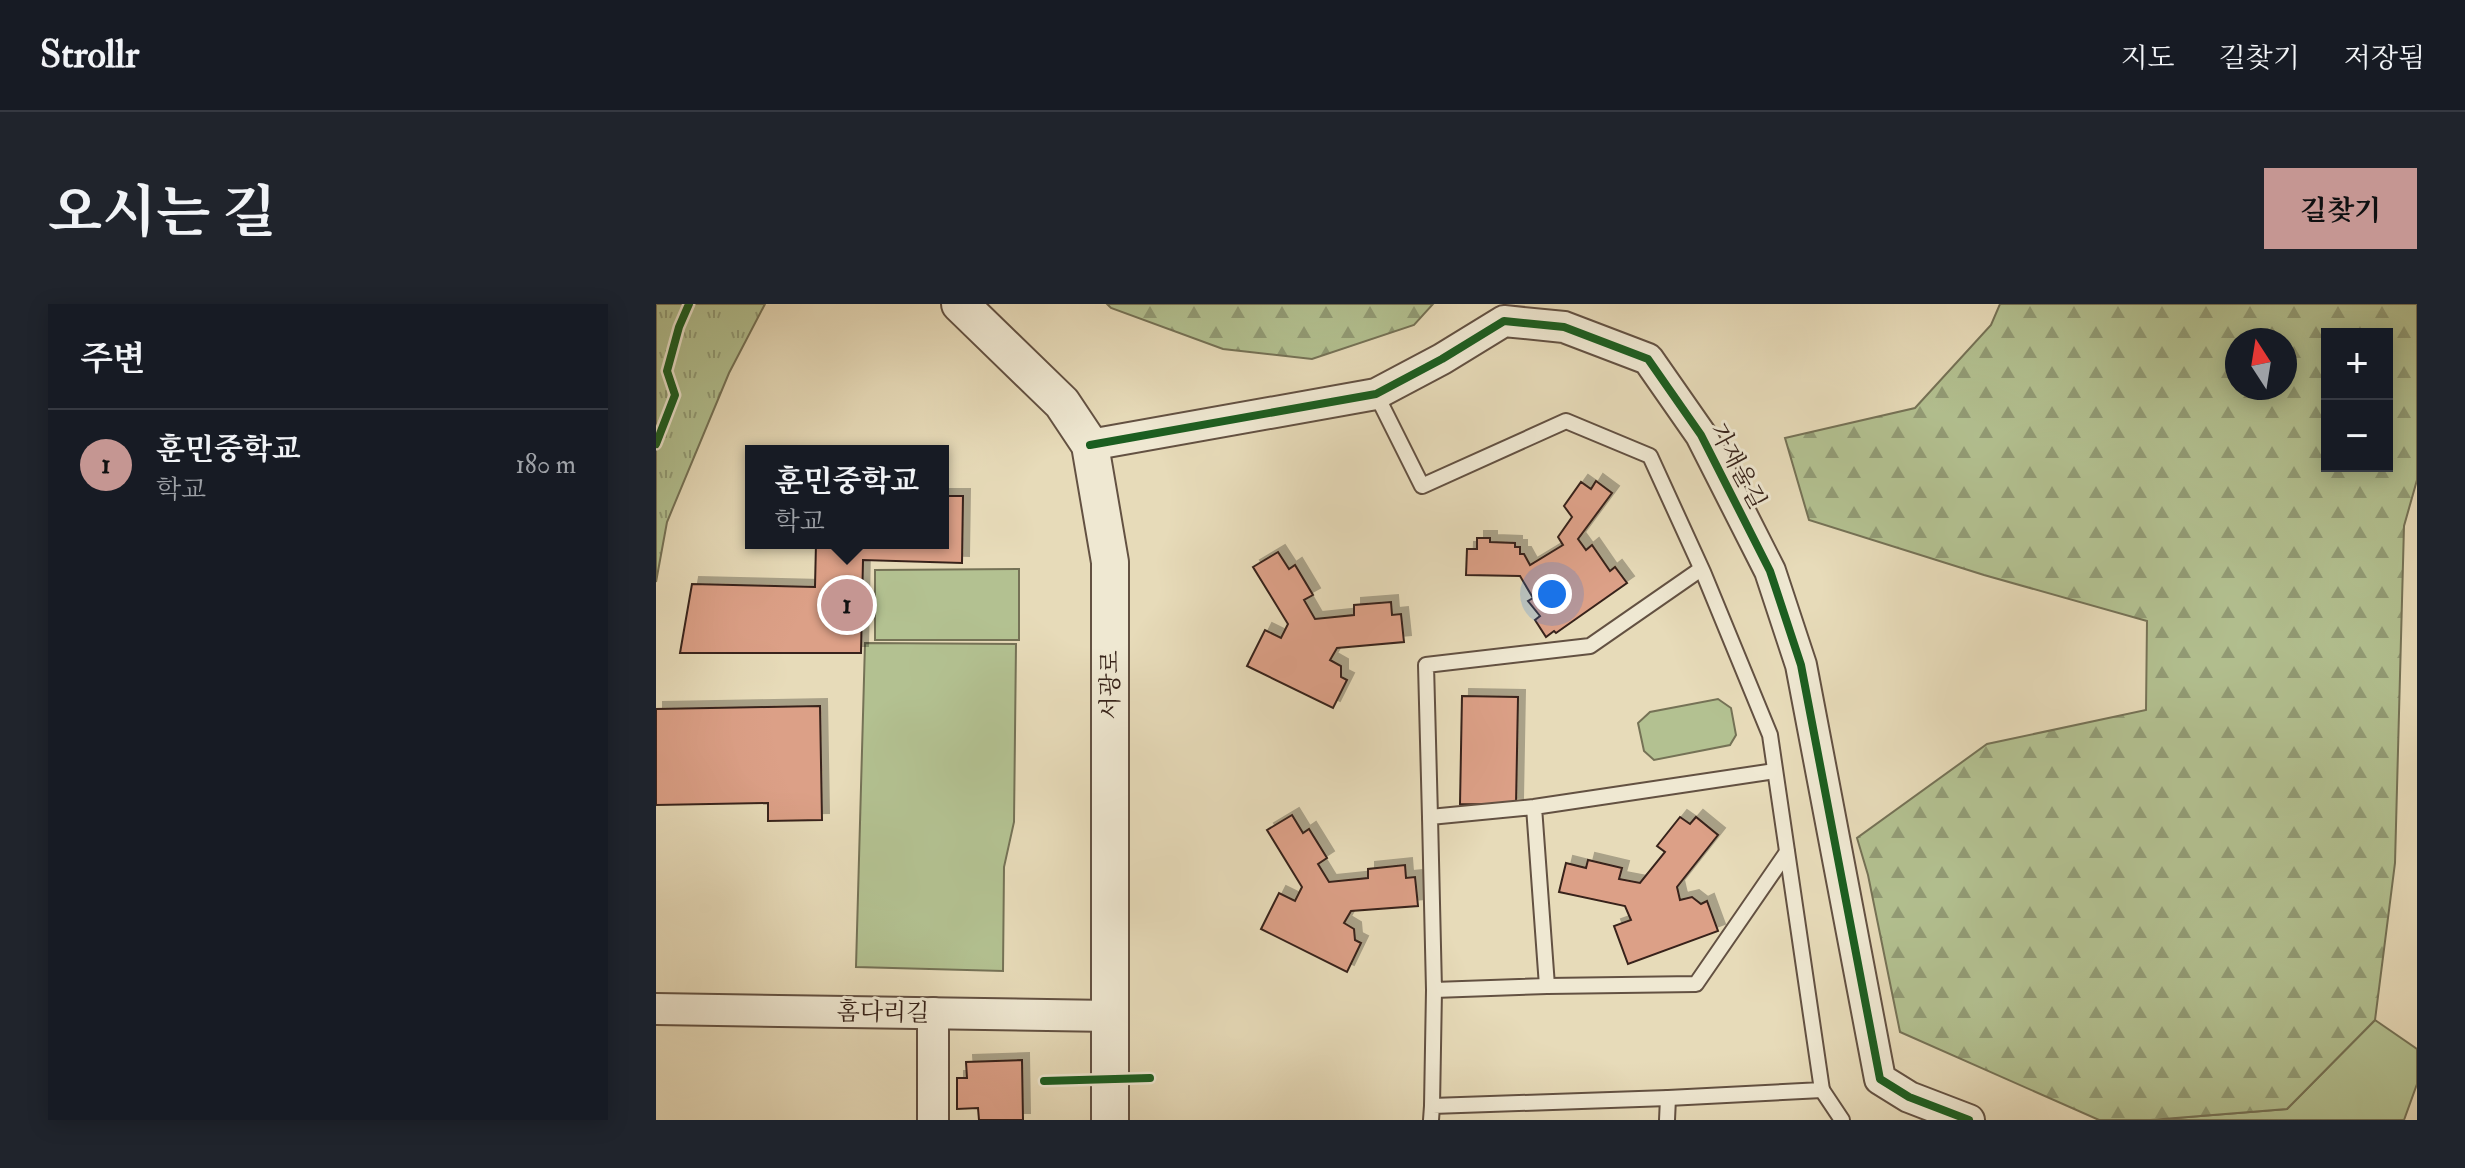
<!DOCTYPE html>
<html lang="ko">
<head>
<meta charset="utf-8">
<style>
	:root { --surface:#171b24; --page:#20242c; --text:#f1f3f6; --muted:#9ea1a6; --line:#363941; --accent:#c59692 }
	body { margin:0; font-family:"IM FELL Double Pica","Noto Serif KR",serif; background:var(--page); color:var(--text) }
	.controls { position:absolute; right:24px; top:24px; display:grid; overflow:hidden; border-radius:0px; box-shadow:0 4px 20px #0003 }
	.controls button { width:72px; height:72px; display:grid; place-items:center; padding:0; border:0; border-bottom:2px solid var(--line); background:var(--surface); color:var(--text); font:40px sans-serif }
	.compass { position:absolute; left:1569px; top:24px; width:72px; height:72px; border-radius:50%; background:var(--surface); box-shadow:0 4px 20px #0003; rotate:348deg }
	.you { position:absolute; left:896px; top:290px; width:28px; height:28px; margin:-20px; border:6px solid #fff; border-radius:50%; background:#1a73e8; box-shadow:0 0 0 12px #1a73e833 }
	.badge { display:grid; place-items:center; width:52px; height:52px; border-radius:50%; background:var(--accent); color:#111; font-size:26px; font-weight:700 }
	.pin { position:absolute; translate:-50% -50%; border:4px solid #fff; box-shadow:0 2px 8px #0006 }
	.popup { position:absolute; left:89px; top:141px; width:204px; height:104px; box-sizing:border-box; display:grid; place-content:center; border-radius:0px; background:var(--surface); filter:drop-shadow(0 2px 6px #0005); font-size:26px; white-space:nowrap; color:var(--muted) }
	.popup b { font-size:30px; color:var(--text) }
	.popup::after { content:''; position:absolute; left:50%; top:100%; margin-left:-16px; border:16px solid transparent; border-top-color:var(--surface) }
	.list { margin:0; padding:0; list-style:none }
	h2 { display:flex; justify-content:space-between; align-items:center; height:104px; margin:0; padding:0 32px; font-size:34px }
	h2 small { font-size:26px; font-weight:400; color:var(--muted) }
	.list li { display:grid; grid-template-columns:52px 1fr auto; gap:24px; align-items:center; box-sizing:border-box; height:112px; padding:0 32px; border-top:2px solid var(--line) }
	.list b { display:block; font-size:30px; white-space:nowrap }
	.list p { margin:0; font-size:26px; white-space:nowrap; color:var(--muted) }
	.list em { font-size:26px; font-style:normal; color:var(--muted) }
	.map { position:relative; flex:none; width:1761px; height:816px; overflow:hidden; border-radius:0px }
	header { display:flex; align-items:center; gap:48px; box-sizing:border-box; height:112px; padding:0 40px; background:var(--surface); border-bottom:2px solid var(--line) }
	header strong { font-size:38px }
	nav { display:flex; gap:44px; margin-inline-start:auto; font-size:28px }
	.intro { display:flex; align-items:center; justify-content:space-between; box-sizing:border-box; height:192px; padding:0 48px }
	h1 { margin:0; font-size:56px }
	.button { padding:20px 36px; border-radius:0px; background:var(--accent); color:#111; font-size:28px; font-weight:700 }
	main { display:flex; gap:48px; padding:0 48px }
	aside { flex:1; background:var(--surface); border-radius:0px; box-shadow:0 4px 20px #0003 }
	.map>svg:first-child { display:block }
	.green { fill:#b3c191; stroke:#757256; stroke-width:2 }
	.forest { fill:url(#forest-firs); stroke:#757256; stroke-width:2; fill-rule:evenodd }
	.park { fill:url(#park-tufts); stroke:#757256; stroke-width:2 }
	.building { fill:#dca087; stroke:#37231a; stroke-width:2; filter:url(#shadow) }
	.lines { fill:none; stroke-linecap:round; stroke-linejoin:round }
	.service-casing { stroke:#635142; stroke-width:18 }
	.minor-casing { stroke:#635142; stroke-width:34 }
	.tertiary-casing { stroke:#635142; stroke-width:40 }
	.service { stroke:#efe8d2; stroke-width:14 }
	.minor { stroke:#efe8d2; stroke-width:30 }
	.tertiary { stroke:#efe8d2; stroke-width:36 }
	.cycleway-casing { stroke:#efe8d2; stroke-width:13 }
	.cycleway { stroke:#1b5e20; stroke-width:8 }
	.labels { text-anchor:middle; stroke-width:6; stroke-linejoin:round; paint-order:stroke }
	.street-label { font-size:24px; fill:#37231a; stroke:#efe8d2 }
</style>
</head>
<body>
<header>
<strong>Strollr</strong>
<nav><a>지도</a><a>길찾기</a><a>저장됨</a></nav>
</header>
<div class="intro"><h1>오시는 길</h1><a class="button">길찾기</a></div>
<main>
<aside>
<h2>주변<small></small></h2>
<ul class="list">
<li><span class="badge">1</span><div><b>훈민중학교</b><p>학교</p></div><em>180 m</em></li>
</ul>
</aside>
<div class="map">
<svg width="1761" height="816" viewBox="0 0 1761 816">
	<defs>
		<pattern id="forest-firs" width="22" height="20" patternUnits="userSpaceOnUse" patternTransform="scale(2)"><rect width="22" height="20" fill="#b3c191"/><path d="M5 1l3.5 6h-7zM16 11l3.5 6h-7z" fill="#929c76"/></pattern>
		<pattern id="park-tufts" width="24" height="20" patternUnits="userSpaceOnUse" patternTransform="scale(2)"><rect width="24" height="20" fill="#b3c191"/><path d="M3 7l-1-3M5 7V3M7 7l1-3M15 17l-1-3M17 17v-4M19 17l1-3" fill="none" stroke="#929c76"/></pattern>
		<filter id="shadow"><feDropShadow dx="7" dy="-7" stdDeviation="0" flood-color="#0004"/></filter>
	</defs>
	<rect width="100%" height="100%" fill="#e7dbb9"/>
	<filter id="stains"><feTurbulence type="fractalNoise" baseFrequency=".0025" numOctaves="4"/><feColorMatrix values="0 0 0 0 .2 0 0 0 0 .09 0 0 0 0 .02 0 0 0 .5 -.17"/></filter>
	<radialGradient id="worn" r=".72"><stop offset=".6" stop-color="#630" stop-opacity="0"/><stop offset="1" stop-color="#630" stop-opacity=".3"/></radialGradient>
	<g class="green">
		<path d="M363,265V336H219V266Z"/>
		<path d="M209,339L360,340L358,518L348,563L347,667L200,663Z"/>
		<path d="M1062,395L1075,404L1080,431L1074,441L998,456L988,447L982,419L994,408Z"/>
		<path d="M1719,716L1761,745V780L1748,816H1495L1631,805Z"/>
	</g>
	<g class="forest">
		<path d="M451,0H777L758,21L656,55L567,45L455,4Z"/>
		<path d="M1344,0H1761V176L1748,222L1739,559L1719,716L1631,805L1495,816H1443L1244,728L1212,571L1201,534L1331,440L1490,406L1491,317L1328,271L1153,216L1129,134L1259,104L1335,21ZM1671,30H1731V162H1671ZM1581,36H1629V84H1581Z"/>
	</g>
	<path class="park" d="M0,0H109L73,69L11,218L0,278Z"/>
	<g class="building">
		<path d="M940,177L956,189L922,235L930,246L936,241L954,267L959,263L971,279L900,329L898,327L890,333L879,316L884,312L872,297L877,294L864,272L810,271L811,245H821V234H834V238L859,239V243H864V250H868L874,261L907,241L902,233L916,213L908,202L925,178L935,185Z"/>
		<path d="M287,192H307L306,259L207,256L205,349H24L36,280L159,283L160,239H287Z"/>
		<path d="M622,248L633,265L639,261L657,291L648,296L659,315L698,311V301L735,298L736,311L745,310L748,338L681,344L674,356L685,362V373L691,376L677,404L591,362L609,326L625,334L632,320L597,263Z"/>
		<path d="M806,392L862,393L860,501L804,500Z"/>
		<path d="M164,402L166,516L112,517V499L0,501V405Z"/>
		<path d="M636,511L647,529L653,525L671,554L662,560L673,578L712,574V565L749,561L750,574L759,573L762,602L695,607L688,619L698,625L699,636L705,639L691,668L605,625L623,589L639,597L646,583L611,526Z"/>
		<path d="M1024,513L1034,520L1040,513L1062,531L1021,583L1024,596L1036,593L1045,600L1051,597L1062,627L972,660L958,622L975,616L969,602L903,588L910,559L930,564L932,556L966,564L963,575L984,579L1009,548L1001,542Z"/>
		<path d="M366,756L367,816H323L322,804L301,805V774H311L310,758Z"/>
	</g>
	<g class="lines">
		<g class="service-casing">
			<g id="service">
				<path d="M720,90L766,182L910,117L994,152L1047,268L1114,431L1166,786L1012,794L776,802L775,816"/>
				<path d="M878,503L891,682L778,686L774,513L878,503L1119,467"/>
				<path d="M774,513L770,361L934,342L1045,265"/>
				<path d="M891,682L1040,680L1131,548"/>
				<path d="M1166,786L1186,816"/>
				<path d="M776,802L778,686"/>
				<path d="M1011,816L1012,794"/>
			</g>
		</g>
		<g class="minor-casing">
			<g id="minor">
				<path d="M434,141L720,90L786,55L848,17L908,23L992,55L1045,131L1114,267L1145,361L1224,775L1253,793L1313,816"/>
				<path d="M0,705L454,712"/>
				<path d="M277,816V709"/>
			</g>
		</g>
		<g class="tertiary-casing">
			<path id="tertiary" d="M304,0L406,99L434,141L454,258V816"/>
		</g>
		<use href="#service" class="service"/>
		<use href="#minor" class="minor"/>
		<use href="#tertiary" class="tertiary"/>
		<g class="cycleway-casing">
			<g id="cycleway">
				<path d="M0,140L19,91L11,67L23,23L33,0"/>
				<path d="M434,141L720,90L786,55L848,17L908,23L992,55L1045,131L1114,267L1145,361L1224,775L1253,793L1313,816"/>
				<path d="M388,777L494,774"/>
			</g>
		</g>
		<use href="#cycleway" class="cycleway"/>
	</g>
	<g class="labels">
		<g class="street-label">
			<text transform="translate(1082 162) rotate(62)" y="8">가재울길</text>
			<text transform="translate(454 381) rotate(-90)" y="8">서광로</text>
			<text transform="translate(227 708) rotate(1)" y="8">홈다리길</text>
		</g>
	</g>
	<rect width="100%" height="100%" filter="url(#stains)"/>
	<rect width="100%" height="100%" fill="url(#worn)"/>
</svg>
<div class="controls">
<button>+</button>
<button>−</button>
</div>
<svg class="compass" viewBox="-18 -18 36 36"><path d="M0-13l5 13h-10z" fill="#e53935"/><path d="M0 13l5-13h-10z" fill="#9ea1a6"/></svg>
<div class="you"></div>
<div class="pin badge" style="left:191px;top:301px">1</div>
<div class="popup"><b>훈민중학교</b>학교</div>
</div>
</main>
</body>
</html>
